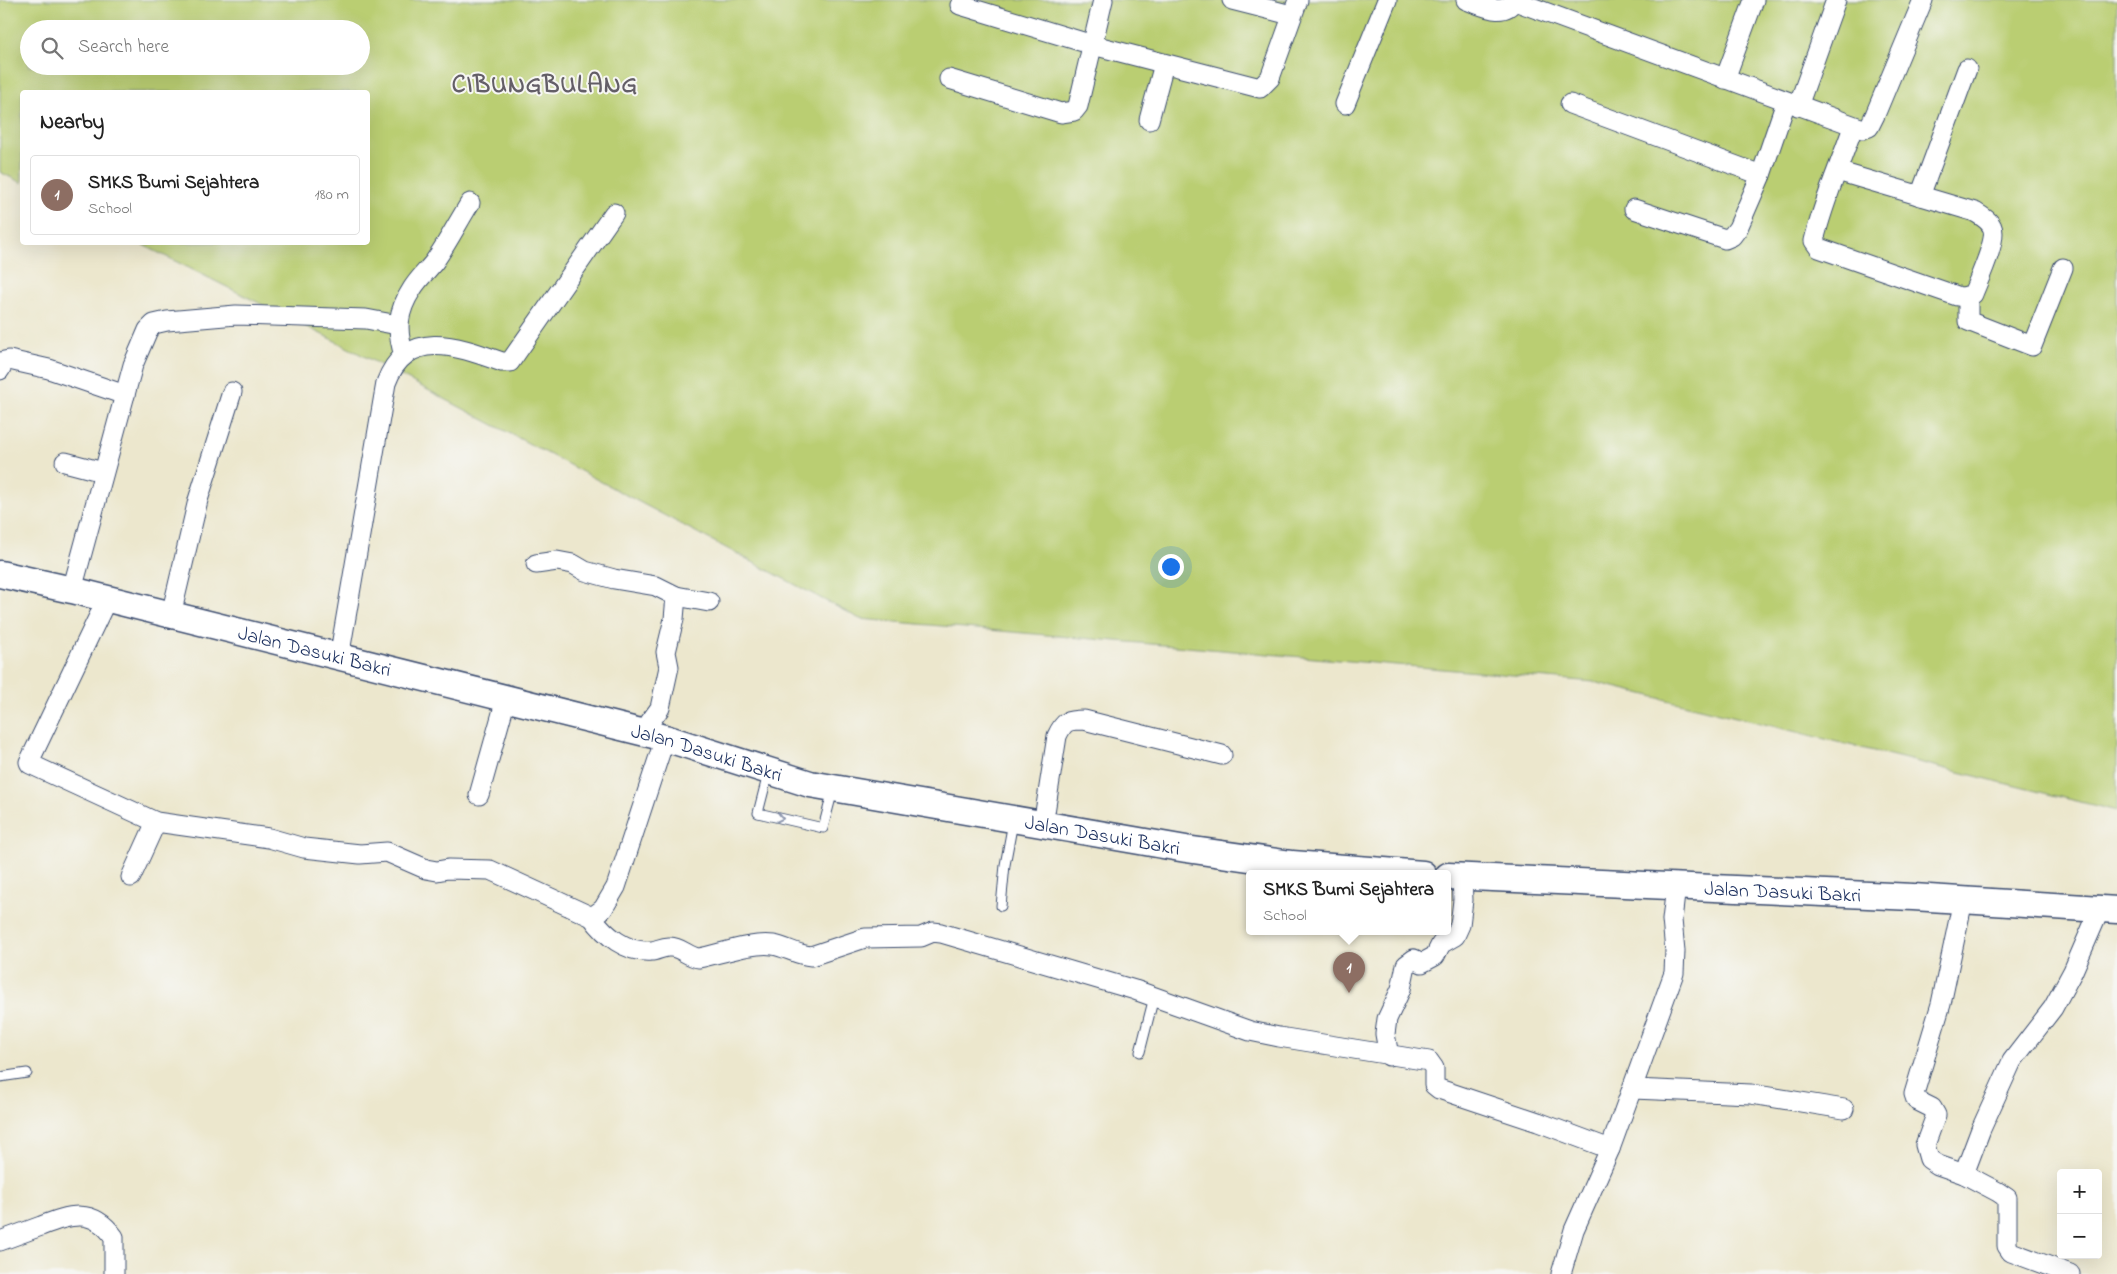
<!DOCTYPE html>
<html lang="en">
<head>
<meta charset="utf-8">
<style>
	:root { --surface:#fff; --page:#f6f6f6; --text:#222; --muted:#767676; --line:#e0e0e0; --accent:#b45309 }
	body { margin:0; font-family:"Indie Flower",sans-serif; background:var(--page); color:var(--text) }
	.controls { position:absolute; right:15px; bottom:15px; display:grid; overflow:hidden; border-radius:5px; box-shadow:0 5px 20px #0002 }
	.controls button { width:45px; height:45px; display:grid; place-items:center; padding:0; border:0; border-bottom:1px solid var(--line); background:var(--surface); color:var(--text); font:25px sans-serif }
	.you { position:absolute; left:1170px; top:566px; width:18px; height:18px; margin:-12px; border:4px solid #fff; border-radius:50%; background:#1a73e8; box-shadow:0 0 0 8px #1a73e833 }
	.badge { display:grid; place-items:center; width:32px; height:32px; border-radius:50%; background:var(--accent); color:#fff; font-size:16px; font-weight:700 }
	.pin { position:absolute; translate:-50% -41px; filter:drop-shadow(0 1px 2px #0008) }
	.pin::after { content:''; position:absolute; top:26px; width:18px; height:15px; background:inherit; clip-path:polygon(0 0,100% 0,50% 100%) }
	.popup { position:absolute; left:1246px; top:870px; width:205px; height:65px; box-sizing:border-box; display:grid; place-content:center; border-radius:5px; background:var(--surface); filter:drop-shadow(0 1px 4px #0005); font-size:16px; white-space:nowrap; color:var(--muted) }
	.popup b { font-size:19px; color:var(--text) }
	.popup::after { content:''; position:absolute; left:50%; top:100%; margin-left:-10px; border:10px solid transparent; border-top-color:var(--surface) }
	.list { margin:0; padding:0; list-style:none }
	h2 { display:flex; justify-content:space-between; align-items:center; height:65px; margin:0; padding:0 20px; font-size:21px }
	h2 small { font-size:16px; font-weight:400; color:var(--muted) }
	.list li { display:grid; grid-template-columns:32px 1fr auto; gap:15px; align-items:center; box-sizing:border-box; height:80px; margin:0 10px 10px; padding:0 10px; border:1px solid var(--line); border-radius:5px }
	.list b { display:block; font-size:19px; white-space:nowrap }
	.list p { margin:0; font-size:16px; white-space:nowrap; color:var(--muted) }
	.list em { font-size:16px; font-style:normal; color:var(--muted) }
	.icon { flex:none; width:28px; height:28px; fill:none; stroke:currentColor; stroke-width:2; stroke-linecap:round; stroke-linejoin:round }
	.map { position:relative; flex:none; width:2117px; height:1274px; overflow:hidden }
	.search { position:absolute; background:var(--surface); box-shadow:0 5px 20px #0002; left:20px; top:20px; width:350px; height:55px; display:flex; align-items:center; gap:12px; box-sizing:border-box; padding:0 18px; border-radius:28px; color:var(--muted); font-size:19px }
	.panel { position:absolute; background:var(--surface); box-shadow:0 5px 20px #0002; left:20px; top:90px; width:350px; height:155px; border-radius:5px }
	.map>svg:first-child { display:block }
	.green { fill:#bace72; stroke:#6a7e68; fill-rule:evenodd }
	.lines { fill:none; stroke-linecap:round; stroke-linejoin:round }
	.lane-casing { stroke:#3a4b6f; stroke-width:11 }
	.street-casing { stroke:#3a4b6f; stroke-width:21 }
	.secondary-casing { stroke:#3a4b6f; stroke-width:29 }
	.lane { stroke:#fff; stroke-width:9 }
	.street { stroke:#fff; stroke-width:19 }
	.secondary { stroke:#fff; stroke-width:26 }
	.oneway { stroke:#8d97ae }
	.labels { text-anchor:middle; stroke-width:4; stroke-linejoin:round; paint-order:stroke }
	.street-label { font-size:20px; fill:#1b2f5e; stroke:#f6f6f2 }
	.district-label { font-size:25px; font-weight:bold; letter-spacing:1px; fill:#635e67; stroke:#f6f6f2 }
</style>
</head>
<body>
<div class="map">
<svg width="2117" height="1274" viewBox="0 0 2117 1274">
	<rect width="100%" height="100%" fill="#f6f6f2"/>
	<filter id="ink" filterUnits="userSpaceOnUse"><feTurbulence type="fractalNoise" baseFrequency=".02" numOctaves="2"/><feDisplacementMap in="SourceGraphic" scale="10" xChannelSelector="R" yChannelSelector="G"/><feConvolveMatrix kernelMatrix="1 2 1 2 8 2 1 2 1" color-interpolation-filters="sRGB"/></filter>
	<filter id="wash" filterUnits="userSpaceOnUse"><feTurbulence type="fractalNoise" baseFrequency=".0096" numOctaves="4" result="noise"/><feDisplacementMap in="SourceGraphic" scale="20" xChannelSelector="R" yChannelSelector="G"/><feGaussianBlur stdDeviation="1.12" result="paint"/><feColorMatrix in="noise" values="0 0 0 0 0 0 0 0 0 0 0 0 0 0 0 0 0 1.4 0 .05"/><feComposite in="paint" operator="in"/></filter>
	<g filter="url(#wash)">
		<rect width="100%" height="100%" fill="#ece7cd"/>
		<path class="green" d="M0,0H2117V811L1594,682L860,619L341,344L139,243L368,242V92H22V183L0,172ZM29,29H361V66H29Z"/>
	</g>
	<g filter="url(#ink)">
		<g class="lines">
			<g class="lane-casing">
				<g id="lane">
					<path d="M768,774L758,813L823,828L833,790"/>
					<path d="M1001,906L1005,865L1013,822"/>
					<path d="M1140,1052L1154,997"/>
					<path d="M0,1077L27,1073"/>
				</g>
			</g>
			<g class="street-casing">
				<g id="street">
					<path d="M1232,0L1291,15"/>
					<path d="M1466,0C1484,6 1503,18 1515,0"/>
					<path d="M1515,1L1863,129L1869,127L1875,115L1923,0"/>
					<path d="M960,5L1093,45L1260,88L1270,78L1298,0"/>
					<path d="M949,79L1061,113L1074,111L1078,106L1103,0"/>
					<path d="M1725,79L1754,0"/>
					<path d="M1345,104L1387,0"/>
					<path d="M1570,104L1761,175"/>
					<path d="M1798,106L1836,0"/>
					<path d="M1149,120L1164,64"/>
					<path d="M1837,171L1975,212C1981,216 1989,220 1992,227C1998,239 1978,281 1973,294L1963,297L1957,296L1819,248L1814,241C1823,202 1840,165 1853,127"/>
					<path d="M1920,196L1967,69"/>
					<path d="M1634,209L1725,239L1732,236L1738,228L1761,175L1786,102"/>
					<path d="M1968,297V321L2032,346L2063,268"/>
					<path d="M404,355C396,330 397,312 412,289C418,279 427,271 434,262C447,244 458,222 470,203"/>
					<path d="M0,370L4,361L9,360L49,369L125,395"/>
					<path d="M65,462L103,472"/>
					<path d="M536,564L557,561L573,564L585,571L614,579L656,586L676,596L674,619L666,652L669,667L660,708L642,733"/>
					<path d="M72,590L133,365L148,330L154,324L167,321L236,315L366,319L398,325"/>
					<path d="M676,596L709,602"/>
					<path d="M107,599L29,762L30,764L156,822L269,838L304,848L360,854L387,852L426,869L437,871L448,869L490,870L592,917C605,935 626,953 651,951C657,951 663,946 670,947C681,947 688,957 699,958C720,954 752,942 773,945C786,947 797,955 811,956L865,938L921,937L933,932L941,933L1135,990L1250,1031L1279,1037L1429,1061L1434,1068V1085L1439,1089L1538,1122L1610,1149"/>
					<path d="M171,615L198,500L232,392"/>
					<path d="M339,658L386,383C407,326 460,347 502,362H510L614,213"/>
					<path d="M479,795L506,699"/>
					<path d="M1043,825L1057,736C1064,721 1067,720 1084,720L1222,755"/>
					<path d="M131,877L156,822"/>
					<path d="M1963,900L1941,1004L1914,1094L1916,1100L1932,1108L1936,1115L1925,1145L1929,1159L1938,1165L1964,1174L1998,1192L2007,1198V1246L2011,1252L2070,1274"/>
					<path d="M592,917L603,909L616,887L665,738"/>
					<path d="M1389,1056L1385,1034L1387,1019L1401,989L1406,965L1414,959L1422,963L1435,956L1441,944L1455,936L1460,925L1463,900L1462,877"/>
					<path d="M1633,1089L1751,1094L1844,1109"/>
					<path d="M1964,1174L1981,1129L2012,1061L2053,1008L2073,971L2100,909"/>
					<path d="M0,1241C14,1236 27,1231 41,1226C69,1215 93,1207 114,1237V1274"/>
					<path d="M1561,1274L1574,1230L1610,1149L1674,973L1675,951L1672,920L1676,886"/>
				</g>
			</g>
			<g class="secondary-casing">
				<g id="secondary">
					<path id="s1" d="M0,574L72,590L665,738L810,784L1186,849L1292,864L1423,874"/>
					<path id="s2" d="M1448,876L1913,897L2117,910"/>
				</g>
			</g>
			<use href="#lane" class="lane"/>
			<use href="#street" class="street"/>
			<use href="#secondary" class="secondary"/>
		</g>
		<defs><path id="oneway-chevron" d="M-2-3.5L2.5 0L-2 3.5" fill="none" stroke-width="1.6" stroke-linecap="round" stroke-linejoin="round" transform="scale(1.25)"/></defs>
		<use class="oneway" href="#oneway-chevron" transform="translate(780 818) rotate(13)"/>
	</g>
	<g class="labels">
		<g class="street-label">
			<text dy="7" stroke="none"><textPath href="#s1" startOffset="324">Jalan Dasuki Bakri</textPath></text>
			<text dy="7" stroke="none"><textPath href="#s1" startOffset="729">Jalan Dasuki Bakri</textPath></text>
			<text dy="7" stroke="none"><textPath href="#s1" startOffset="1134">Jalan Dasuki Bakri</textPath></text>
			<text dy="7" stroke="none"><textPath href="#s2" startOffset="335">Jalan Dasuki Bakri</textPath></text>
		</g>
		<g class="district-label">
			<text x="545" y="92">CIBUNGBULANG</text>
		</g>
	</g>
</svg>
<div class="controls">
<button>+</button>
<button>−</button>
</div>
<div class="you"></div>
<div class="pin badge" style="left:1349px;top:993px;background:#8d6e63">1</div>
<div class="popup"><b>SMKS Bumi Sejahtera</b>School</div>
<div class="search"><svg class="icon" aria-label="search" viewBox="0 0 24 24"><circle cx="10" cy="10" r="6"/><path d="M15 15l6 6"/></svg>Search here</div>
<section class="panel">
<h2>Nearby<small></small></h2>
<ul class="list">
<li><span class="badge" style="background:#8d6e63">1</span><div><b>SMKS Bumi Sejahtera</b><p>School</p></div><em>180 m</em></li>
</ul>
</section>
</div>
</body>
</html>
